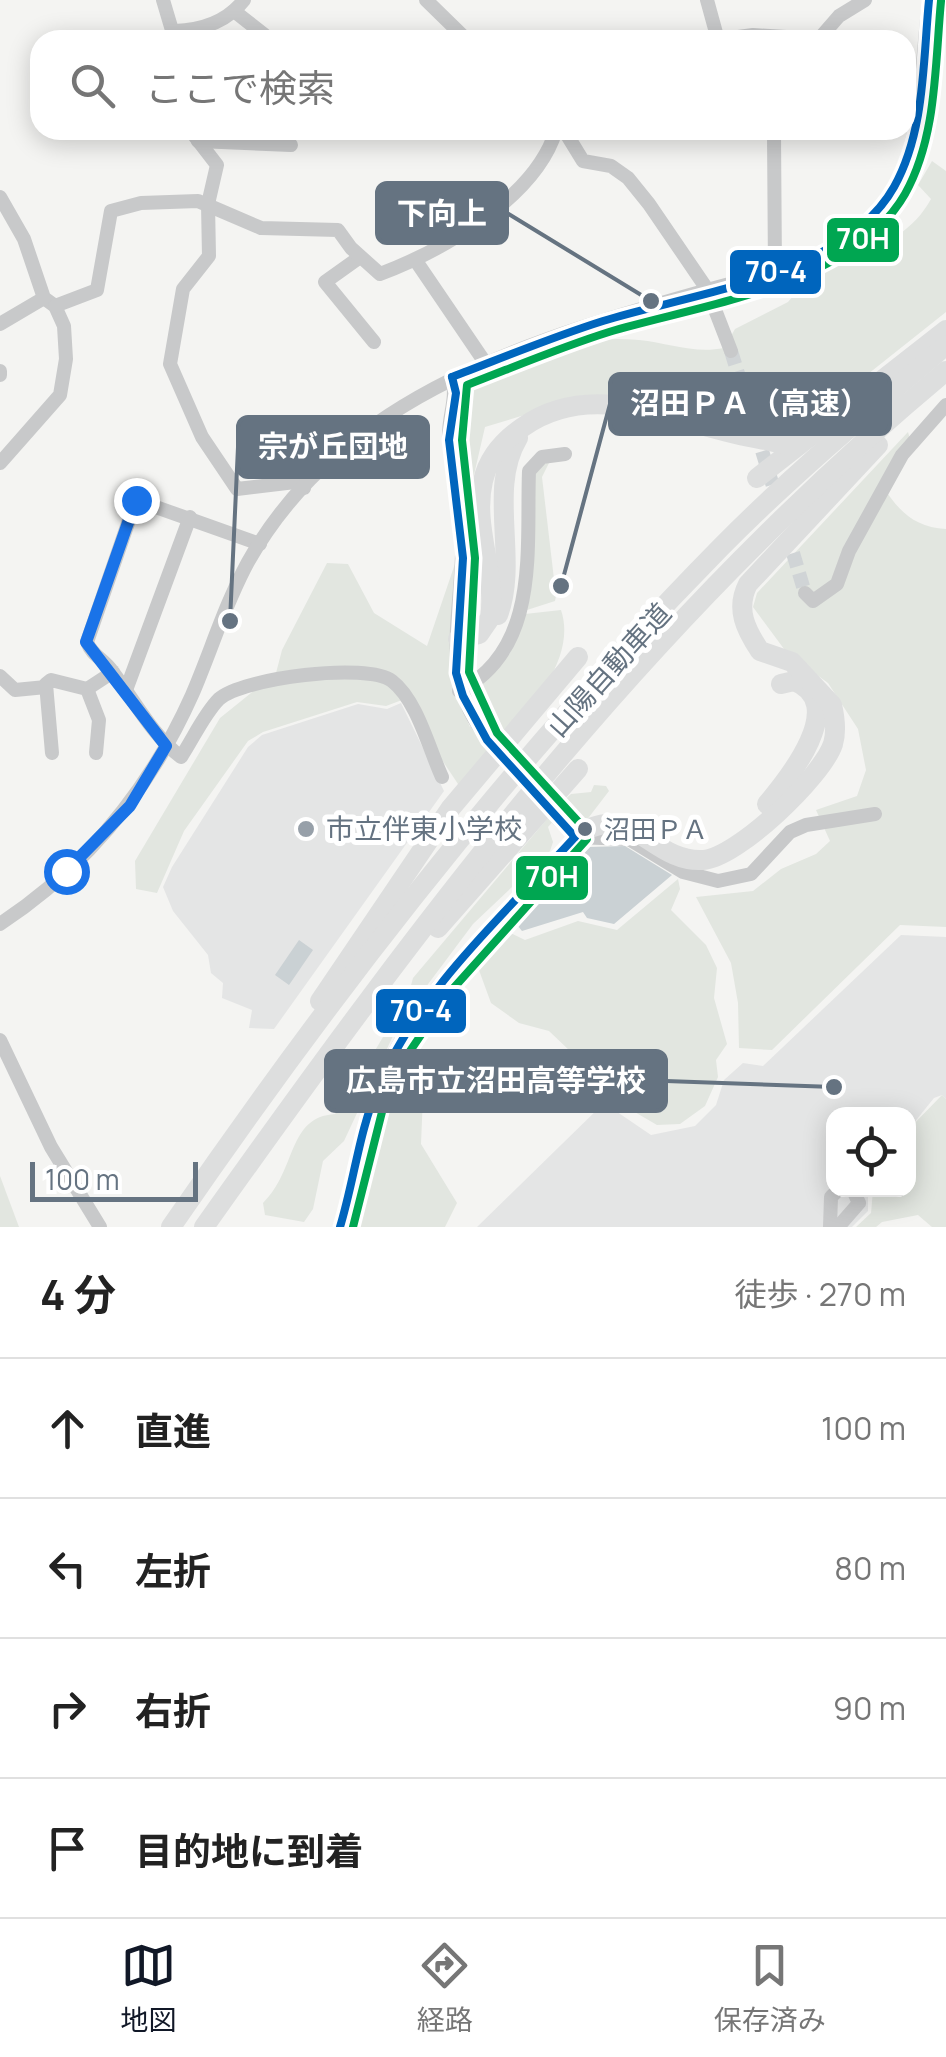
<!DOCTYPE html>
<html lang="ja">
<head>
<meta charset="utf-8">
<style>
	:root { --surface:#fff; --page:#f6f6f6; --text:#222; --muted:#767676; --line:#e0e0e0; --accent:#111827 }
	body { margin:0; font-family:Manrope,"Noto Sans JP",sans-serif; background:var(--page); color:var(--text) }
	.controls { position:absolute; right:30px; bottom:30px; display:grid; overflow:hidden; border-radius:20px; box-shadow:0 5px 25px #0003 }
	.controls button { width:90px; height:90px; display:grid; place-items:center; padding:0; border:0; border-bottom:2px solid var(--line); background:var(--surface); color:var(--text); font:50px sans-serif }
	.scale { position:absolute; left:30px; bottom:25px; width:168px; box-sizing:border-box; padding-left:10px; border:5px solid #657381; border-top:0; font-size:28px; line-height:35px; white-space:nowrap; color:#657381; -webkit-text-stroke:8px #fff; paint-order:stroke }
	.stop { position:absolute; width:30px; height:30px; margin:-22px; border:8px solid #1a73e8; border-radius:50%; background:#fff }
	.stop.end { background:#1a73e8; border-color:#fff; box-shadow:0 2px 10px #0008 }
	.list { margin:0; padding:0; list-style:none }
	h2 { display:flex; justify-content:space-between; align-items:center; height:130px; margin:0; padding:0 40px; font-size:42px }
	h2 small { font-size:32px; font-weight:400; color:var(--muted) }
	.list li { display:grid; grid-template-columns:65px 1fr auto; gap:30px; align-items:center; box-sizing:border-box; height:140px; padding:0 40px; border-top:2px solid var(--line) }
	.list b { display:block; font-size:38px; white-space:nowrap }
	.list em { font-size:32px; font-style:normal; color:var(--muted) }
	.icon { flex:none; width:55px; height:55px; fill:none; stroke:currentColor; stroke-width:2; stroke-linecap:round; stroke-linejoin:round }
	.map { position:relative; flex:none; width:946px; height:1227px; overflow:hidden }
	.search { position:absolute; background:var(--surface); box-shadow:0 5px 25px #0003; left:30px; right:30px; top:30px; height:110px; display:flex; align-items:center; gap:25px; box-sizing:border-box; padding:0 35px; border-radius:30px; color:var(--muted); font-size:38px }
	.sheet { height:690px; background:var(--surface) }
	nav { display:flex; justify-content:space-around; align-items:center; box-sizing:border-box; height:140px; border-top:2px solid var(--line); background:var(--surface); font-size:28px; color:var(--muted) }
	nav a { display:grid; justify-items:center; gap:5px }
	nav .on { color:var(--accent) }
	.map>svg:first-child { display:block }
	.built { fill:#e4e5e5 }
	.green { fill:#e2e6e0 }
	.water { fill:#cad1d4 }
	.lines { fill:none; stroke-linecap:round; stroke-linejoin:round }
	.minor-tunnel { stroke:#d0d4d6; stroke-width:14; stroke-dasharray:14 7; stroke-linecap:butt }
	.minor { stroke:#c8c9ca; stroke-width:14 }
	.highway { stroke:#dddede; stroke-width:20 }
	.bus-1-casing { stroke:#fff; stroke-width:15 }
	.bus-2-casing { stroke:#fff; stroke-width:15 }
	.bus-1 { stroke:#0065bd; stroke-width:8 }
	.bus-2 { stroke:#00a651; stroke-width:8 }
	.route { stroke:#1a73e8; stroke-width:12 }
	.poi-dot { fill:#97a0a9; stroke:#fff; stroke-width:4 }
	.bus-dot { fill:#657381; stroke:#fff; stroke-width:4 }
	.labels { text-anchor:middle; stroke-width:10; stroke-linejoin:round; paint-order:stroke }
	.bus-label { font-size:26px; fill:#657381; stroke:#fff; text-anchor:start }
	.street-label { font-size:28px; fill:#657381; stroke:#fff }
	.poi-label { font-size:28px; fill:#657381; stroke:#fff; text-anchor:start }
	.leader { fill:none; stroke:#657381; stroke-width:4 }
	.callout-dot { fill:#657381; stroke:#fff; stroke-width:4 }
	.callout { fill:#657381; stroke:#657381; stroke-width:4 }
	.callout-label { font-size:30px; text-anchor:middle; font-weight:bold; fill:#fff }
	.line-badge { stroke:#fff; stroke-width:4 }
	.badge-label { font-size:28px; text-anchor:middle; font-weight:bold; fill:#fff }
</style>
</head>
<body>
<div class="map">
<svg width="946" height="1227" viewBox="0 0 946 1227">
	<rect width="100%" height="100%" fill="#f4f4f2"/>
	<g class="built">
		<path d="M401,703L444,791L274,1029L249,1028L252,1010L222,998L223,983L211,973L208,955L173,911L163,887L172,867L248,747L262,735L358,704L387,709Z"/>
		<path d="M901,935L946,937V1099L942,1095L934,1098L909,1129L908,1114H834V1190H868V1211L852,1227H477L604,1103L651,1135L695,1126L716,1105L724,1080L743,1063L763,1066Z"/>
	</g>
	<g class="green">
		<path d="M932,161L946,171V312L790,436L696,418L651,401L584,397L485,427L473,479L461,447L467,383C522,355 576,334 639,340C669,343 694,354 724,348L735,329L788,302L809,277L879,234L896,237C913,224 922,215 931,199L918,185Z"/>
		<path d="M908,432L910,439L880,482C897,509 912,527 946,529V927L900,925L772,1050L739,1048L738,1003L731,963L696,897L753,891L781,869L816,854L830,841L816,810L857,796L866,770L858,729L828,683L787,653L753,607L757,593Z"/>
		<path d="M550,461L542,477L556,596L555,601L527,610L535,469Z"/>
		<path d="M459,552C455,613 443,672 470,727L482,720L471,693L510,653L525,614L561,610C582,672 497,743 460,787L402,700L386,706L357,702L263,732L248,741L184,831L157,893L136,889L135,861L220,718L276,673L282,650L327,563L348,564L374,613L427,646Z"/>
		<path d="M594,785L606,786L609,791L586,821L580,823L562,811L548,827L553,842L550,851L473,924L399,1023L344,1141L323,1161L313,1209L304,1222L265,1215L263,1203C297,1170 287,1117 335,1114L344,1103L409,993L413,978L558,806L571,794L591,792Z"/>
		<path d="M678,879L680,889L671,910L706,945L717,968L714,998L727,1044L716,1060L718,1077L705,1106L680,1124L657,1125L633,1111L549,1031L519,1023L491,1003L476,962L502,929L525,940L578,921L617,930Z"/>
		<path d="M407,1057H419L424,1072L421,1144L457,1203L445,1227H349L374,1130Z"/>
		<path d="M942,1095L946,1099V1227H932L918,1215L882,1222L876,1227H856L871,1213L873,1190H908L909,1129Z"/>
		<path d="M0,1176L19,1227H0Z"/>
	</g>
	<g class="water">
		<path d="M625,846L672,875L614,924L587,918L583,912L522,931L513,920L590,847Z"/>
		<path d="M299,940L313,950L289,985L275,975Z"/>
	</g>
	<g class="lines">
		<g class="minor-tunnel">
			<path d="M731,351L777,499"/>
			<path d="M787,533L805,593"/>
			<path d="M483,732L538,796"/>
		</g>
		<g class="minor">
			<path d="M163,0L174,37"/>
			<path d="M426,0L467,40"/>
			<path d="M707,0L718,40"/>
			<path d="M234,11L271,40"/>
			<path d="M175,31C202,30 227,22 244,0"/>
			<path d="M716,40L753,35L819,39L839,16L865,0"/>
			<path d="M190,130L217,165L208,204L209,256L183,289L170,364L202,437L237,489L295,482L304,488"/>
			<path d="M564,130L583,161L611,166L628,178L649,204L707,289L731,351"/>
			<path d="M774,134L775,271"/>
			<path d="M198,141L291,145"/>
			<path d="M0,197L24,239L44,298L55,306L64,326L66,359L60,395L0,463"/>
			<path d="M360,257L325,282L374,342"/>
			<path d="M416,261L486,364"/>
			<path d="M55,306L97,290L111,211L141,203L198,201L261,228L338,230L351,248L380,274C441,251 536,198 556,130"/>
			<path d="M0,324L44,298"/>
			<path d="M0,371V375"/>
			<path d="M452,377C458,399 448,416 449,438C451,469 461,499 462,530C466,599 437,673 483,732"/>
			<path d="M260,544L136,500L87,642C92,656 104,659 112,671C135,701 151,734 181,757C193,739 204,714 219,699C242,678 367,662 392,681C417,700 429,749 442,777"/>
			<path d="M805,593L813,601L837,584L849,551L902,455L946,405"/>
			<path d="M0,676L15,690L46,687"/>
			<path d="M87,689L113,672"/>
			<path d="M126,690L190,517"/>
			<path d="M459,691C541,649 526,547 529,471L542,457L565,454"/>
			<path d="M52,753L46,684L51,680L87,689L99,720L96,753"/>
			<path d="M558,819L575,837L629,839L683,872L718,881L751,874L790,832L806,825L875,814"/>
			<path d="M0,924C86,867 150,789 192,695C211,651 225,604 248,562C359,365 602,323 799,264C929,208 915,122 929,0"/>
			<path d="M0,1040L51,1147L100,1227"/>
			<path d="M340,1227C355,1181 359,1133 378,1087C419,986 505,917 575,837"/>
			<path d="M830,1227L831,1197L838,1190"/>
			<path d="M838,1227L859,1203L853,1190"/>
		</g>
		<g class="highway">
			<path d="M757,478L946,330"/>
			<path d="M498,615C519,559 487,490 518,438"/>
			<path d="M458,639L479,634L490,618C497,573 472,526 483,481C488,458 504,440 523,427C597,375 681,427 760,439C773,441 784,446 797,445"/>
			<path d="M767,804C788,779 850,703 794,681L781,684"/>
			<path d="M575,837C631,796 650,863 703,860C737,858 822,777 833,744C837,731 835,718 832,705L792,662L760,651C746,630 735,609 748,584L878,445"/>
			<path d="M438,928L578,769"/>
			<path d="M320,1001L450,809L578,657"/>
			<path d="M171,1227C335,988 518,753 721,547C792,475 869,411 946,345"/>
			<path d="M204,1227C430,909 644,622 946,371"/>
		</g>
		<g class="bus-1-casing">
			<g id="bus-1">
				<path d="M452,377C502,358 552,337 603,321C693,293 844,276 894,187C925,132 923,61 929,0"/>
				<path d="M452,377L456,393L449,440L463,558L456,673L463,696L487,740L575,837"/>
				<path d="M340,1227C354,1181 359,1132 378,1087C420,988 504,915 575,837"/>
			</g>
		</g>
		<g class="bus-2-casing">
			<path id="bus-2" d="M353,1227L383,1108L406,1057L450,992L587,839L585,829L497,733L469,672L475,558L462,440L467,385C514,367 561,347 609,332C703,304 852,286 905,194C937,137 935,64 941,1"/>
		</g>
		<use href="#bus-1" class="bus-1"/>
		<use href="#bus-2" class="bus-2"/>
	</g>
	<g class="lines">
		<path class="route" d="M66,871L130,806L166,746L86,642L136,500"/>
	</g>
	<circle class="poi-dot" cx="306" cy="829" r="10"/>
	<circle class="bus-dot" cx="585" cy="829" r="9"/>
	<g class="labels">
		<g class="bus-label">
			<text x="604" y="839">沼田ＰＡ</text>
		</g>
		<g class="street-label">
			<text transform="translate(609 670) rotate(-48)" y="10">山陽自動車道</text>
		</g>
		<g class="poi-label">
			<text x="326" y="839">市立伴東小学校</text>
		</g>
	</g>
	<path class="leader" d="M651 301L507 213M561 586L610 404M230 621L238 447M834 1087L666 1081"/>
	<g class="callout-dot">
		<circle cx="651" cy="301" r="10"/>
		<circle cx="561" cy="586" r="10"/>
		<circle cx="230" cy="621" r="10"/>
		<circle cx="834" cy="1087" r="10"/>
	</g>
	<g class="callout">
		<rect x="377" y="183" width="130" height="60" rx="10"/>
		<rect x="610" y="374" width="280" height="60" rx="10"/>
		<rect x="238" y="417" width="190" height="60" rx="10"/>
		<rect x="326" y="1051" width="340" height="60" rx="10"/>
	</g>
	<g class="callout-label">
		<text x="442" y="224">下向上</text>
		<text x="750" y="414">沼田ＰＡ（高速）</text>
		<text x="333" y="457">宗が丘団地</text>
		<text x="496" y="1091">広島市立沼田高等学校</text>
	</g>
	<g class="line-badge">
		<rect x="825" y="216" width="76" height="48" rx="10" fill="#00a651"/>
		<rect x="728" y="248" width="95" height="48" rx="10" fill="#0065bd"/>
		<rect x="514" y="854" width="76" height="48" rx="10" fill="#00a651"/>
		<rect x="374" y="987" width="94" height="48" rx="10" fill="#0065bd"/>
	</g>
	<g class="badge-label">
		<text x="863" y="249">70H</text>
		<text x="776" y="282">70-4</text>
		<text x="552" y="887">70H</text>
		<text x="421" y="1021">70-4</text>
	</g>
</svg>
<div class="controls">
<button><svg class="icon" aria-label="locate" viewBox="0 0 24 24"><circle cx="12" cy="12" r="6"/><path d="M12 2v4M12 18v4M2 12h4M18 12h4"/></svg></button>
</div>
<div class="scale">100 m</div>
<div class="stop" style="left:66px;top:871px"></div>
<div class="stop end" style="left:136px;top:500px"></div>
<div class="search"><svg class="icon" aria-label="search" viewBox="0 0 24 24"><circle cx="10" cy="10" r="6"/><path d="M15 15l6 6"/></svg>ここで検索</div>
</div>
<section class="sheet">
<h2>4 分<small>徒歩 · 270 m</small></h2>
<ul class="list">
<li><svg class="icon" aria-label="ahead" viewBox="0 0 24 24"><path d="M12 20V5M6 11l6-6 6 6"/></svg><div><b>直進</b></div><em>100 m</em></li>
<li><svg class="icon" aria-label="left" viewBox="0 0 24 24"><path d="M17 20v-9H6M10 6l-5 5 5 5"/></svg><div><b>左折</b></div><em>80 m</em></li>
<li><svg class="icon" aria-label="right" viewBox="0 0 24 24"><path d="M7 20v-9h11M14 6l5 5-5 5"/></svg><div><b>右折</b></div><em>90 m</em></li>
<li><svg class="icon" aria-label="arrive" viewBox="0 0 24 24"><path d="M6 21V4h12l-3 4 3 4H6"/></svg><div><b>目的地に到着</b></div></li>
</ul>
</section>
<nav>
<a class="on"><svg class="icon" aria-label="map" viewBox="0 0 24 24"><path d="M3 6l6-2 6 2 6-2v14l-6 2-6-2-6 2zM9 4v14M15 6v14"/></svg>地図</a>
<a><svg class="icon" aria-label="directions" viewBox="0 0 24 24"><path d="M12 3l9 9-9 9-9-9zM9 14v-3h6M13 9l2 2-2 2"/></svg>経路</a>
<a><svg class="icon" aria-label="saved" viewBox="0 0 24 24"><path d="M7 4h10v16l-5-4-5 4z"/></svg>保存済み</a>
</nav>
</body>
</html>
